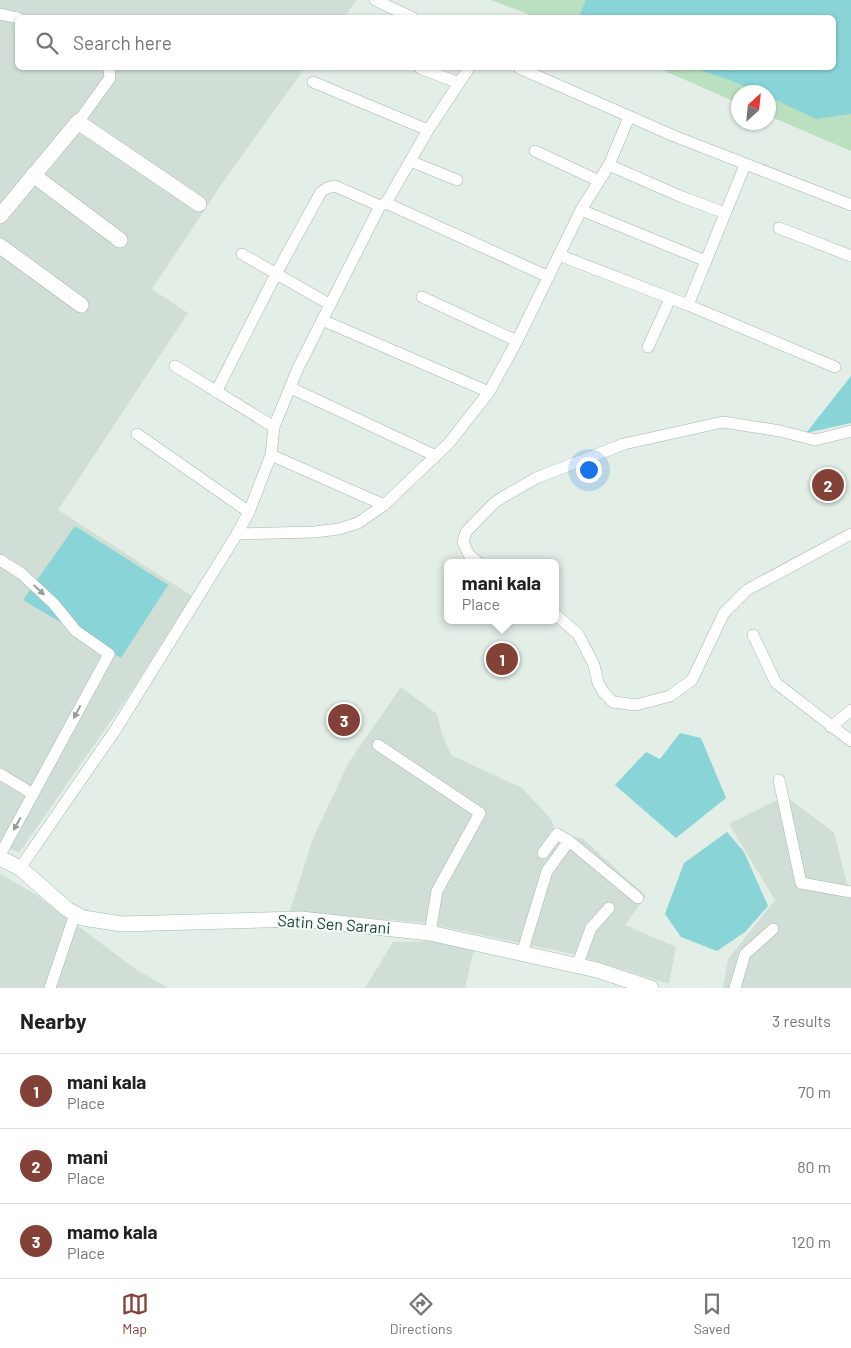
<!DOCTYPE html>
<html lang="en">
<head>
<meta charset="utf-8">
<style>
	:root { --surface:#fff; --page:#f2f2f2; --text:#222; --muted:#767676; --line:#e0e0e0; --accent:#834138 }
	body { margin:0; font-family:Barlow,sans-serif; background:var(--page); color:var(--text) }
	.compass { position:absolute; left:731px; top:85px; width:45px; height:45px; border-radius:50%; background:var(--surface); box-shadow:0 1px 4px #0004; rotate:27deg }
	.you { position:absolute; left:588px; top:469px; width:18px; height:18px; margin:-12px; border:4px solid #fff; border-radius:50%; background:#1a73e8; box-shadow:0 0 0 8px #1a73e833 }
	.badge { display:grid; place-items:center; width:32px; height:32px; border-radius:50%; background:var(--accent); color:#fff; font-size:16px; font-weight:700 }
	.pin { position:absolute; translate:-50% -50%; border:2px solid #fff; box-shadow:0 1px 5px #0006 }
	.popup { position:absolute; left:444px; top:559px; width:115px; height:65px; box-sizing:border-box; display:grid; place-content:center; border-radius:8px; background:var(--surface); filter:drop-shadow(0 1px 4px #0005); font-size:16px; white-space:nowrap; color:var(--muted) }
	.popup b { font-size:19px; color:var(--text) }
	.popup::after { content:''; position:absolute; left:50%; top:100%; margin-left:-10px; border:10px solid transparent; border-top-color:var(--surface) }
	.list { margin:0; padding:0; list-style:none }
	h2 { display:flex; justify-content:space-between; align-items:center; height:65px; margin:0; padding:0 20px; font-size:21px }
	h2 small { font-size:16px; font-weight:400; color:var(--muted) }
	.list li { display:grid; grid-template-columns:32px 1fr auto; gap:15px; align-items:center; box-sizing:border-box; height:75px; padding:0 20px; border-top:1px solid var(--line) }
	.list b { display:block; font-size:19px; white-space:nowrap }
	.list p { margin:0; font-size:16px; white-space:nowrap; color:var(--muted) }
	.list em { font-size:16px; font-style:normal; color:var(--muted) }
	.icon { flex:none; width:28px; height:28px; fill:none; stroke:currentColor; stroke-width:2; stroke-linecap:round; stroke-linejoin:round }
	.map { position:relative; flex:none; width:851px; height:988px; overflow:hidden }
	.search { position:absolute; background:var(--surface); box-shadow:0 1px 4px #0004; left:15px; right:15px; top:15px; height:55px; display:flex; align-items:center; gap:12px; box-sizing:border-box; padding:0 18px; border-radius:8px; color:var(--muted); font-size:19px }
	.sheet { height:290px; background:var(--surface) }
	nav { display:flex; justify-content:space-around; align-items:center; box-sizing:border-box; height:70px; border-top:1px solid var(--line); background:var(--surface); font-size:14px; color:var(--muted) }
	nav a { display:grid; justify-items:center; gap:2px }
	nav .on { color:var(--accent) }
	.map>svg:first-child { display:block }
	.built { fill:#d1ded6 }
	.green { fill:#bbe0c0 }
	.water { fill:#88d4d6 }
	.lines { fill:none; stroke-linecap:round; stroke-linejoin:round }
	.service-casing { stroke:#a5b6ae; stroke-width:12 }
	.minor-casing { stroke:#a5b6ae; stroke-width:16 }
	.secondary-casing { stroke:#a0baae; stroke-width:16 }
	.service { stroke:#fff; stroke-width:11 }
	.minor { stroke:#fff; stroke-width:15 }
	.secondary { stroke:#fff; stroke-width:15 }
	.oneway { fill:#90a09a }
	.labels { text-anchor:middle; stroke-width:4; stroke-linejoin:round; paint-order:stroke }
	.street-label { font-size:16px; fill:#214034; stroke:#f4faf6 }
</style>
</head>
<body>
<div class="map">
<svg width="851" height="988" viewBox="0 0 851 988">
	<rect width="100%" height="100%" fill="#e3eee7"/>
	<g class="built">
		<path d="M0,0H357L344,17L18,18V68H305L225,179L152,289L188,313L58,510L192,596L133,689L19,853L0,843Z"/>
		<path d="M401,687L437,714L442,734L451,755L522,788L551,819L557,834L582,838L646,896L625,925L676,947L669,984L572,954L425,923L290,911L313,838L349,762Z"/>
		<path d="M785,796L834,832L847,884L851,887V988H723L728,959L775,900L729,824Z"/>
		<path d="M0,874L35,894L134,968L168,988H0Z"/>
		<path d="M434,941L474,949L465,988H365L393,942Z"/>
	</g>
	<path class="green" d="M491,0H851V151L769,116L768,92H738V103L658,68H834V18L536,17Z"/>
	<g class="water">
		<path d="M586,0H851V114L816,119L769,97L768,92H758L732,81L694,68H834V18L587,17L580,14Z"/>
		<path d="M851,376V423L806,433Z"/>
		<path d="M75,526L168,585L121,658L23,600Z"/>
		<path d="M680,733L701,738L726,798L676,838L615,785L646,752L660,759Z"/>
		<path d="M727,832L744,852L768,906L745,932L717,951L681,937L665,914L684,863Z"/>
	</g>
	<g class="lines">
		<g class="service-casing">
			<g id="service">
				<path d="M375,0L413,18"/>
				<path d="M0,14L18,18"/>
				<path d="M420,68L459,83"/>
				<path d="M519,68L674,136L851,205"/>
				<path d="M313,82L428,130"/>
				<path d="M78,122L110,78L109,68"/>
				<path d="M535,151L599,181"/>
				<path d="M410,161L457,180"/>
				<path d="M609,165L682,197L725,213"/>
				<path d="M386,203L549,277"/>
				<path d="M581,210L706,261"/>
				<path d="M779,228L851,256"/>
				<path d="M242,254L329,304"/>
				<path d="M559,255L688,305L835,367"/>
				<path d="M422,297L517,341"/>
				<path d="M688,305L745,165"/>
				<path d="M322,320L489,392"/>
				<path d="M648,347L670,299"/>
				<path d="M175,366L274,427"/>
				<path d="M291,388L436,456"/>
				<path d="M216,392L276,274L321,192L327,188L335,186L380,206"/>
				<path d="M137,434L249,512"/>
				<path d="M271,455L384,505"/>
				<path d="M237,534L314,532L339,529L358,523L384,505L449,443L489,392L517,341L581,210L609,165L629,117"/>
				<path d="M0,560L22,574L54,604L76,631L109,654L0,855"/>
				<path d="M479,563L469,555L463,542L466,532L493,504L503,497L536,478L624,444L723,422L780,431L815,440L851,431"/>
				<path d="M556,615L578,634L594,665L598,683L604,693L613,702L636,705L670,696L692,680L724,613L747,590L851,534"/>
				<path d="M753,635L776,683L851,741"/>
				<path d="M831,727L851,710"/>
				<path d="M378,745L480,813L437,891L430,933"/>
				<path d="M0,774L33,794"/>
				<path d="M779,780L801,883L851,892"/>
				<path d="M543,853L557,834L569,841L638,898"/>
				<path d="M20,868L116,729L237,534L249,512L271,455L274,427L298,368L380,206L386,203L428,130L469,68"/>
				<path d="M522,953L547,871L569,841"/>
				<path d="M577,966L591,928L609,908"/>
				<path d="M50,988L75,914"/>
				<path d="M735,988L745,954L773,929"/>
			</g>
		</g>
		<g class="minor-casing">
			<g id="minor">
				<path d="M33,175L120,240"/>
				<path d="M0,216L78,122L199,204"/>
				<path d="M0,246L81,305"/>
			</g>
		</g>
		<g class="secondary-casing">
			<path id="secondary" d="M0,858L20,868L67,909L83,918L122,924L301,919L430,933L597,970L651,988"/>
		</g>
		<use href="#service" class="service"/>
		<use href="#minor" class="minor"/>
		<use href="#secondary" class="secondary"/>
	</g>
	<defs><path id="oneway-solid" d="M-6-.8H1V-3.2L6.5 0L1 3.2V.8H-6Z" transform="scale(1.25)"/></defs>
	<g class="oneway">
		<use href="#oneway-solid" transform="translate(39 590) rotate(43)"/>
		<use href="#oneway-solid" transform="translate(77 712) rotate(118)"/>
		<use href="#oneway-solid" transform="translate(17 824) rotate(119)"/>
	</g>
	<g class="labels">
		<g class="street-label">
			<text transform="translate(334 924) rotate(4)" y="6">Satin Sen Sarani</text>
		</g>
	</g>
</svg>
<svg class="compass" viewBox="-18 -18 36 36"><path d="M0-13l5 13h-10z" fill="#e53935"/><path d="M0 13l5-13h-10z" fill="#767676"/></svg>
<div class="you"></div>
<div class="pin badge" style="left:502px;top:659px">1</div>
<div class="popup"><b>mani kala</b>Place</div>
<div class="pin badge" style="left:828px;top:485px">2</div>
<div class="pin badge" style="left:344px;top:720px">3</div>
<div class="search"><svg class="icon" aria-label="search" viewBox="0 0 24 24"><circle cx="10" cy="10" r="6"/><path d="M15 15l6 6"/></svg>Search here</div>
</div>
<section class="sheet">
<h2>Nearby<small>3 results</small></h2>
<ul class="list">
<li><span class="badge">1</span><div><b>mani kala</b><p>Place</p></div><em>70 m</em></li>
<li><span class="badge">2</span><div><b>mani</b><p>Place</p></div><em>80 m</em></li>
<li><span class="badge">3</span><div><b>mamo kala</b><p>Place</p></div><em>120 m</em></li>
</ul>
</section>
<nav>
<a class="on"><svg class="icon" aria-label="map" viewBox="0 0 24 24"><path d="M3 6l6-2 6 2 6-2v14l-6 2-6-2-6 2zM9 4v14M15 6v14"/></svg>Map</a>
<a><svg class="icon" aria-label="directions" viewBox="0 0 24 24"><path d="M12 3l9 9-9 9-9-9zM9 14v-3h6M13 9l2 2-2 2"/></svg>Directions</a>
<a><svg class="icon" aria-label="saved" viewBox="0 0 24 24"><path d="M7 4h10v16l-5-4-5 4z"/></svg>Saved</a>
</nav>
</body>
</html>
